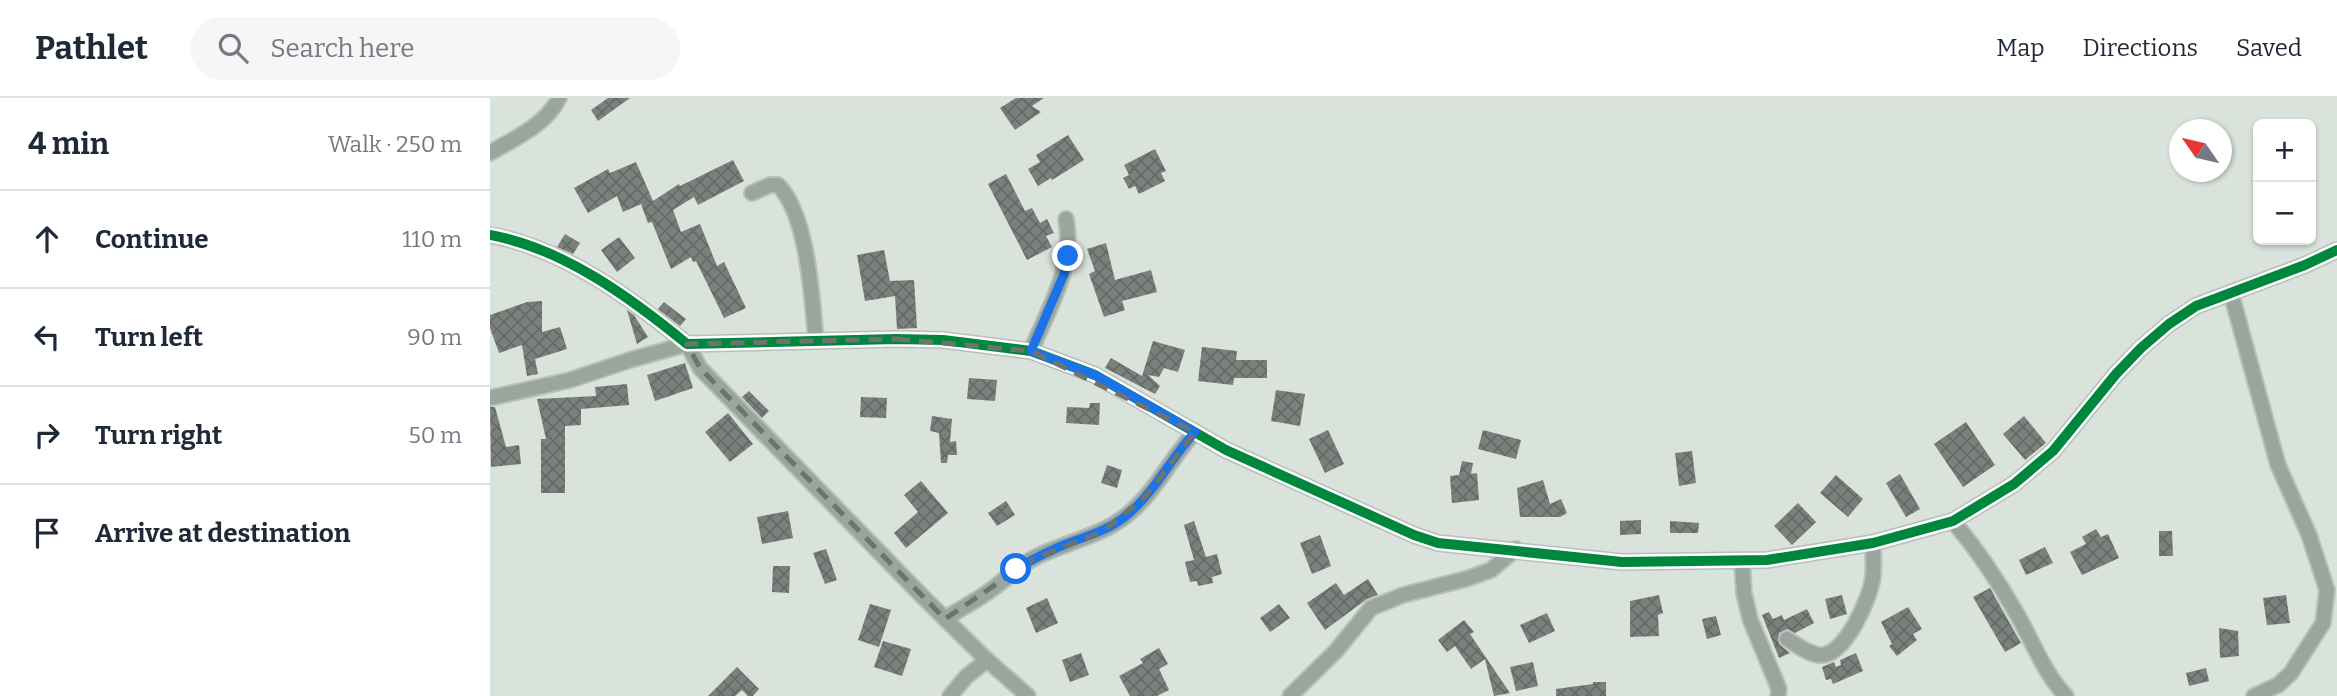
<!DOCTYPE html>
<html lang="en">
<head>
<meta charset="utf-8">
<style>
	:root { --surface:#fff; --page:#f6f6f7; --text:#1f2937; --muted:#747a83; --line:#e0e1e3 }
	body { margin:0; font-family:Bitter,serif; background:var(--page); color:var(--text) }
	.controls { position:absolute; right:21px; top:21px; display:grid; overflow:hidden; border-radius:10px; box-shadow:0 2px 5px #0004 }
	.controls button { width:63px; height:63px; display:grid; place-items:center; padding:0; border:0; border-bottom:2px solid var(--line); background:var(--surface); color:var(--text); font:35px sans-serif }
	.compass { position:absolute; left:1679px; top:21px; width:63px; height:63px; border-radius:50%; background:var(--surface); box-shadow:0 2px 5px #0004; rotate:304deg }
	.stop { position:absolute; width:21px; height:21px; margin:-16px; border:5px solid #1a73e8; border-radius:50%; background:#fff }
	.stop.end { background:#1a73e8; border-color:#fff; box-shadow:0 2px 7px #0008 }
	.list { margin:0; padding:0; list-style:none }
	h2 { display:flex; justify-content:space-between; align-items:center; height:91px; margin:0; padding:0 28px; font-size:30px }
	h2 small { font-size:23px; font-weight:400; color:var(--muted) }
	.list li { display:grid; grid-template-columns:46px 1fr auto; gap:21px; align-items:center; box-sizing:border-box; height:98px; padding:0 28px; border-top:2px solid var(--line) }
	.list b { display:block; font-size:26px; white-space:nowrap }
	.list em { font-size:23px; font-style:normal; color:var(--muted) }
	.icon { flex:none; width:38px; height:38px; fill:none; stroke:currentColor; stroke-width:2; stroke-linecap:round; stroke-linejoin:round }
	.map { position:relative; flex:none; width:1847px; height:598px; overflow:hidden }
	header { display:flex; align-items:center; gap:42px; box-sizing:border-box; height:98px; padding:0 35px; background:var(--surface); border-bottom:2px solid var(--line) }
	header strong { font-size:33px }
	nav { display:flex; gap:38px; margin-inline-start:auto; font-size:24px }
	.search { width:490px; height:63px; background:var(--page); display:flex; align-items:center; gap:18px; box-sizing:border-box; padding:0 24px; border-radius:38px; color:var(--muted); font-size:26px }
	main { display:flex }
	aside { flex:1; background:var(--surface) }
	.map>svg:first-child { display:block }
	.building { fill:url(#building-cross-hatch) }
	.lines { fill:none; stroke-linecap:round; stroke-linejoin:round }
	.minor-casing { stroke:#b9bfbb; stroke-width:18 }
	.minor { stroke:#99a69e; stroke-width:14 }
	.cycleway-casing { stroke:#fff; stroke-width:15 }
	.cycleway { stroke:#00873e; stroke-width:10 }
	.route { stroke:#1a73e8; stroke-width:9 }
	.marked { fill:none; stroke:#6d746f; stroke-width:5; stroke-dasharray:14 9; stroke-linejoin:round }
</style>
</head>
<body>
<header>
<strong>Pathlet</strong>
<div class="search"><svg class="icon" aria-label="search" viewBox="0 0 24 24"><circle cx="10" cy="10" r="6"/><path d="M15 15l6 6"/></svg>Search here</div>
<nav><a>Map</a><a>Directions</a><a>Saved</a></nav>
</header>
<main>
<aside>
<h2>4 min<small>Walk · 250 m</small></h2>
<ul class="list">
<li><svg class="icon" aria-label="ahead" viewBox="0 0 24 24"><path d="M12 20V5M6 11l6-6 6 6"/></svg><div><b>Continue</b></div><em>110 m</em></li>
<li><svg class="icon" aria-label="left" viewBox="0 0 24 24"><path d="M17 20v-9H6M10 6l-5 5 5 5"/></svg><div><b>Turn left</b></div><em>90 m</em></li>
<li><svg class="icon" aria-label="right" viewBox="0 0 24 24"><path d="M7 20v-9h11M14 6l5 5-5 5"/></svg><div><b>Turn right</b></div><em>50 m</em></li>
<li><svg class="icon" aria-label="arrive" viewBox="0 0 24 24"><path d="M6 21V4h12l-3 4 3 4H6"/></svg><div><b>Arrive at destination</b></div></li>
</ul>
</aside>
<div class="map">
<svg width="1847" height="598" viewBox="0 0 1847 598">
	<defs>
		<pattern id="building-cross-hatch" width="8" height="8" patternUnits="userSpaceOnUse" patternTransform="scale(1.75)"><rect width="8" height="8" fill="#7a807c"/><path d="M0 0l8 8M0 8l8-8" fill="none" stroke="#656a66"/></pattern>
	</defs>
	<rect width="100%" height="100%" fill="#dae2dc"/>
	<g class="building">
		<path d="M118,0H140L108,23L101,12Z"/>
		<path d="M526,0H554L542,8L551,14L525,32L510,10Z"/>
		<path d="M578,37L594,62L562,82L561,80L548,88L538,71L550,64L546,57Z"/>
		<path d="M665,51L676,73L671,75L675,83L649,96L645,88L639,91L633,80L639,77L634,67Z"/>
		<path d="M243,62L254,83L208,107L204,99L183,112L191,134L210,126L227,168L234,164L256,210L234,220L206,163L203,164L201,159L181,171L162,124L158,125L151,106L133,114L127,98L98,115L84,90L118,71L120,75L146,64L163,103L189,86L190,88Z"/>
		<path d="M516,76L535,113L542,110L550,125L557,121L564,135L556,138L562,149L537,162L498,86Z"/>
		<path d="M75,136L90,145L83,156L67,149Z"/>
		<path d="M129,139L145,160L127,174L111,152Z"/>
		<path d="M616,145L625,182L661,172L667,194L632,203L635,212L614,219L599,176L605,173L597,151Z"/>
		<path d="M394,152L400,183L424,182L427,230L407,231L405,198L375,203L367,157Z"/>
		<path d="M52,203V234L70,229L77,251L45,261L48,276L37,278L32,247L9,255L0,230V217L37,204Z"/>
		<path d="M174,204L196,221L190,228L168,211Z"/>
		<path d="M137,212L144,217L158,239L147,246Z"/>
		<path d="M663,243L695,252L688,274L674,270L669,279L658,277L670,288L665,296L615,270L621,260L652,278Z"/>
		<path d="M712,249L747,253L746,262H777V280H744L743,287L708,283Z"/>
		<path d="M195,265L203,290L165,303L157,277Z"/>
		<path d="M479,280L507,282L505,303L477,301Z"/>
		<path d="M137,286L139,307L91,311V327L75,328V395H51V341H56L47,301L106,298L105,289Z"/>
		<path d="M786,292L815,296L810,328L781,323Z"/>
		<path d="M259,293L279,313L272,320L252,299Z"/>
		<path d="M371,299L397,300L396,320L370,319Z"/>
		<path d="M600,305H610L609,327L576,325L577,309L599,310Z"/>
		<path d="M0,309H5L16,349L29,347L31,366L1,369Z"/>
		<path d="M238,315L263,346L240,364L215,334Z"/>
		<path d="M442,318L462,321L460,344L466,343L467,357H458L457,365H451L449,335L440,333Z"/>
		<path d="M1534,318L1556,345L1535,362L1513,336Z"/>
		<path d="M1476,324L1505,367L1473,389L1444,346Z"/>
		<path d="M838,332L854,366L835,375L819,341Z"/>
		<path d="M993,332L1031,342L1026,361L988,351Z"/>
		<path d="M1202,353L1206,385L1189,388L1185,355Z"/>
		<path d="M972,363L983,365L981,376L987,375L989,402L962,405L960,378L969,377Z"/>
		<path d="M617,367L632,372L627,390L611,385Z"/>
		<path d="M1410,376L1430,411L1416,419L1396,385Z"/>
		<path d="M1346,377L1373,401L1358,419L1330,395Z"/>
		<path d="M1053,382L1060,406L1071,401L1077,415L1070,419H1030L1027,390Z"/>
		<path d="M431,383L458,415L416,450L404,435L428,414L414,397Z"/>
		<path d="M516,403L525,417L507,428L498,415Z"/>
		<path d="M1308,405L1326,424L1302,447L1284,428Z"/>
		<path d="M298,413L303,440L272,446L267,419Z"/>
		<path d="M1151,422V436L1130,437V423Z"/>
		<path d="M704,423L716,459L727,456L732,476L722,479L723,485L708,488L707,483L700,484L695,464L704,462L694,427Z"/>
		<path d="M1180,423L1209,425L1208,435H1180Z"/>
		<path d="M1606,431L1611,439L1618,436L1629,460L1592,477L1580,454L1596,446L1592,439Z"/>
		<path d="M1669,433H1682L1683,458H1669Z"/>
		<path d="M830,437L841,468L822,476L810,445Z"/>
		<path d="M1555,449L1563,465L1536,477L1529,462Z"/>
		<path d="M336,451L347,482L335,486L323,455Z"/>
		<path d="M283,468H300L299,495L282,494Z"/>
		<path d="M878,481L888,497L877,501L835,532L817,505L846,485L854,497Z"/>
		<path d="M1500,490L1531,545L1515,554L1483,499Z"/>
		<path d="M1169,497L1173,515L1168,517L1169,538L1140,539V503Z"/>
		<path d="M1352,497L1357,516L1340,521L1335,501Z"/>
		<path d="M1796,497L1800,525L1777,527L1773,500Z"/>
		<path d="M557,500L568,525L546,535L536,510Z"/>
		<path d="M380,506L401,512L389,549L368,542Z"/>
		<path d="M789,506L800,520L780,534L770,520Z"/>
		<path d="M1418,509L1432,531L1423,536L1427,542L1407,558L1399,548L1402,546L1391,524Z"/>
		<path d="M1317,511L1324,525L1305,535L1297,531L1289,535V546L1300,555L1289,560L1272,517L1279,514L1283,521L1292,517L1294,522Z"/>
		<path d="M1057,515L1065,533L1039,545L1030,527Z"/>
		<path d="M1226,518L1231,537L1217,541L1212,521Z"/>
		<path d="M974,522L984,534L980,536L1020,595L1004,598L995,561L981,571L965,548L957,554L948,542Z"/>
		<path d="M1729,530L1748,533L1749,558L1730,560Z"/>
		<path d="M393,543L421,551L412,578L384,569Z"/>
		<path d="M669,550L678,566L669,571L679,592L667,598H640L629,578L653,565L650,561Z"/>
		<path d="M591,555L599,577L580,584L572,562Z"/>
		<path d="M1366,555L1373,573L1343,586L1341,581L1336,582L1332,569L1344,564L1346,569L1351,567L1350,562Z"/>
		<path d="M1043,564L1048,588L1026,593L1020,569Z"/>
		<path d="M247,569L269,591L263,598H258L252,592L245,598H218Z"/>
		<path d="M1716,570L1719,583L1699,588L1696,575Z"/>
		<path d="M1103,584H1116V598H1066V591L1103,586Z"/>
	</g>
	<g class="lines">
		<g class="minor-casing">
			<g id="minor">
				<path d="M0,55C25,40 56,27 69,0"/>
				<path d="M262,95L280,87H288C318,117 322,201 326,243"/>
				<path d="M0,137C73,150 141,200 197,246L406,241L453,242L541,253L605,277L736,352L924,437L948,445L1132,464L1277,462L1383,445L1463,423L1524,386L1563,353L1626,276L1651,250L1679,226L1706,208L1815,167L1847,152"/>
				<path d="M1741,195L1788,367L1819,437L1837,492L1833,525L1801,575L1788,587L1764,598"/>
				<path d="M541,253C559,209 585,169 576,121"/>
				<path d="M0,300L80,282L140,262L197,246L210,270L432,498L497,562L538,598"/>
				<path d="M1463,423C1488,453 1509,484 1528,518C1544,546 1554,575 1576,598"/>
				<path d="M1252,463L1254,495L1260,521L1289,591L1288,598"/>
				<path d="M455,521C471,510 490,501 505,489C518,479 529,468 544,460C575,444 610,439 637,417C664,396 681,360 705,334"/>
				<path d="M1297,541C1307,547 1319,557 1331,557C1355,558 1381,499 1383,478C1384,468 1383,456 1383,445"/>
				<path d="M460,598L476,579L497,562"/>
				<path d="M800,598L846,553L881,510L913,497L976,481L1001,472L1026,451"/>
			</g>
		</g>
		<use href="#minor" class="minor"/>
		<g class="cycleway-casing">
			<path id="cycleway" d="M0,137C73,150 141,200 197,246L406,241L453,242L541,253L605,277L736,352L924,437L948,445L1132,464L1277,462L1383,445L1463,423L1524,386L1563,353L1626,276L1651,250L1679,226L1706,208L1815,167L1847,152"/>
		</g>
		<use href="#cycleway" class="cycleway"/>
	</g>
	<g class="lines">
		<path class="route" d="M526,471C543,461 560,452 579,445C600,437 619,432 637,417C664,395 681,360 705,334L605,277L541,253L574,176L578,158"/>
	</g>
	<path class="marked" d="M406,241L541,253L705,334L656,398L612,434L543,461L455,521L210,270L197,246Z"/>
</svg>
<div class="controls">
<button>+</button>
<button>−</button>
</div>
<svg class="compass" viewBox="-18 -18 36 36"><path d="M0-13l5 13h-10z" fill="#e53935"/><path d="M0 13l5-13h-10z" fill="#747a83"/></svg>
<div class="stop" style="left:526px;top:471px"></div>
<div class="stop end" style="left:578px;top:158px"></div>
</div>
</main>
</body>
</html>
